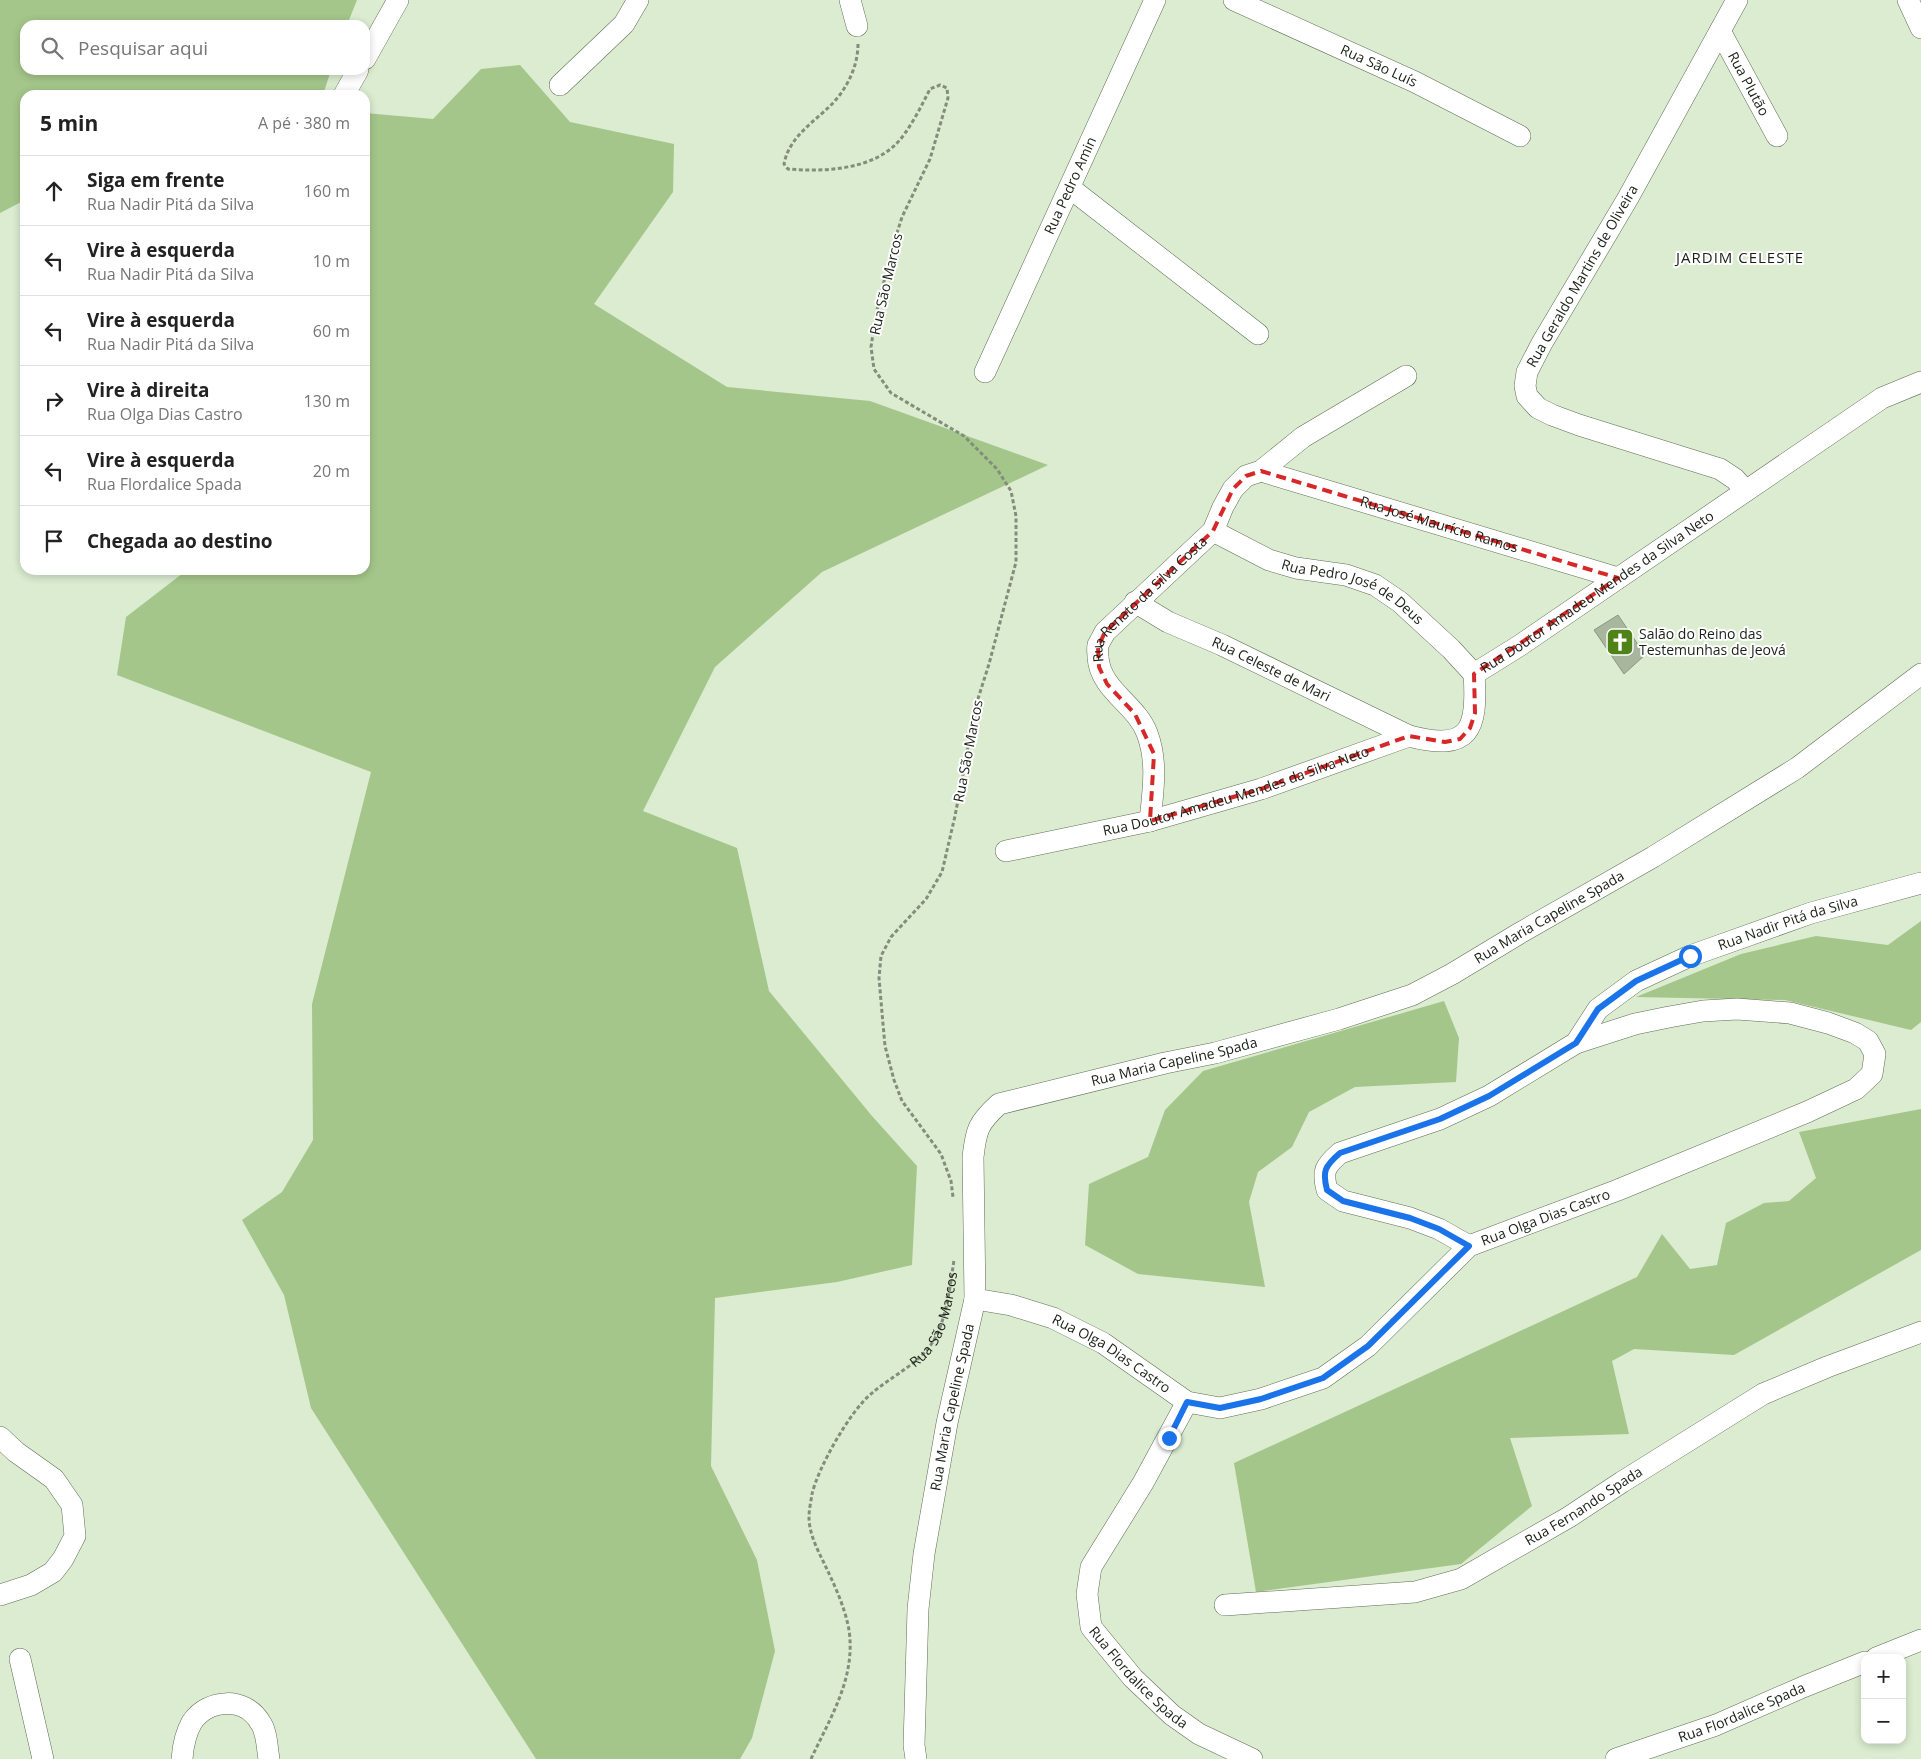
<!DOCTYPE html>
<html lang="pt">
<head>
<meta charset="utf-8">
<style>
	:root { --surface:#fff; --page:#f2f2f2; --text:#222; --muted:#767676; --line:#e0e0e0 }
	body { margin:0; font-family:"Open Sans",sans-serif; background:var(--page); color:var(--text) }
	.controls { position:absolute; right:15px; bottom:15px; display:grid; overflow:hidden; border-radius:10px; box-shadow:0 2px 8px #0003 }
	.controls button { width:45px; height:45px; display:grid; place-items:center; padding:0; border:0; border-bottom:1px solid var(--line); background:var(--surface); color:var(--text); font:25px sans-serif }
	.stop { position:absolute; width:15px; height:15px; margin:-11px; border:4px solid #1a73e8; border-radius:50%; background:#fff }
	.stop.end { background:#1a73e8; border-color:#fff; box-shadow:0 1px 5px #0008 }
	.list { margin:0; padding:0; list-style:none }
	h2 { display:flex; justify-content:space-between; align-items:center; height:65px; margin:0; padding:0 20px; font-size:21px }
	h2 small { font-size:16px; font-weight:400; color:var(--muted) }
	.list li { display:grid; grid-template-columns:32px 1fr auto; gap:15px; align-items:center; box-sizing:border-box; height:70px; padding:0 20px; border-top:1px solid var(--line) }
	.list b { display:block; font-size:19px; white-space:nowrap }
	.list p { margin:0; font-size:16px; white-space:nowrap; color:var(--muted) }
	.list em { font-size:16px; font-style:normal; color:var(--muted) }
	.icon { flex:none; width:28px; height:28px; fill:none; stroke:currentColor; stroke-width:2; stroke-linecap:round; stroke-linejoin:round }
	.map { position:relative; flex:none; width:1921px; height:1759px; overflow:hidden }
	.search { position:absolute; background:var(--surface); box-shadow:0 2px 8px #0003; left:20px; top:20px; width:350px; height:55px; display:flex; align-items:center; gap:12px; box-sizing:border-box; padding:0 18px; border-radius:15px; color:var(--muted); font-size:19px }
	.panel { position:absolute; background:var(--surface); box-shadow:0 2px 8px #0003; left:20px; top:90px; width:350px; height:485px; border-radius:15px }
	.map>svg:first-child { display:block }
	.green { fill:#a4c68a }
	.building { fill:#a7b69c; stroke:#89987f }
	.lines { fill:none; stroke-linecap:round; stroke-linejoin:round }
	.minor-casing { stroke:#5f6d55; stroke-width:22 }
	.path { stroke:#828d7a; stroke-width:3; stroke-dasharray:4 2.5; stroke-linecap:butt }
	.minor { stroke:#fff; stroke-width:21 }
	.route { stroke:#1a73e8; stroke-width:6 }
	.marked { fill:none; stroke:#d62828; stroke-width:4; stroke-dasharray:10 6; stroke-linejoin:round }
	.labels { text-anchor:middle; stroke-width:4; stroke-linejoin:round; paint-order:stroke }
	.street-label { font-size:14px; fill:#1b2017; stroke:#fff }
	.poi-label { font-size:14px; fill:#1b2017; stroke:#fff; text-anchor:start }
	.neighbourhood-label { font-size:15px; letter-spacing:1px; fill:#1b2017; stroke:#fff }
</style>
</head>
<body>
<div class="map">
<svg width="1921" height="1759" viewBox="0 0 1921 1759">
	<rect width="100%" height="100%" fill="#dbecd0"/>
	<g class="green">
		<path d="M0,0H357L347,25H25V70H331L323,95H25V200L0,213Z"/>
		<path d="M520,65L570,122L674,144L673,192L594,304L727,387L870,401L1048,465L822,572L715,667L643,811L737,848L769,991L872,1116L917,1166L912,1265L837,1282L715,1298L711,1466L757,1560L775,1651L752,1738L740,1759H536L311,1408L284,1295L242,1220L282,1192L313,1140L312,1004L371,772L117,675L126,617L187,570H365V113L433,119L481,69Z"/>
		<path d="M1921,921V1022L1911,1030L1785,1000L1636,997L1741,954L1816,936L1888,945Z"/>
		<path d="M1444,1001L1459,1038L1456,1082L1355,1087L1309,1112L1292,1147L1258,1172L1249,1202L1265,1287L1138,1274L1085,1245L1089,1184L1148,1157L1165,1110L1203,1071Z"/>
		<path d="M1921,1109V1250L1734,1355L1634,1349L1612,1361L1629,1434L1510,1438L1532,1506L1461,1564L1256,1592L1234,1463L1637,1277L1662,1234L1690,1269L1717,1265L1726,1223L1764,1203L1789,1201L1816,1178L1799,1132Z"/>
	</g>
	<path class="building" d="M1618,615L1645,655L1624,674L1594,630Z"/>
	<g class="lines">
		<g class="minor-casing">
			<g id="minor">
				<path d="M850,0L857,26"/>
				<path id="s2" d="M1234,0L1415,82L1520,136"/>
				<path d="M1737,0L1628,198L1542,343L1527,372L1525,386L1527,396L1538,408L1552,415L1579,425L1720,469L1735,479L1745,490"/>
				<path d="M1908,0L1921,28"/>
				<path id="s3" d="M1720,31L1777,136"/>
				<path d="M365,59L398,0"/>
				<path d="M560,85L624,24L638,0"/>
				<path d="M344,95L358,70"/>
				<path d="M1070,188L1258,334"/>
				<path id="s4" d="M985,372L1155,0"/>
				<path id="s5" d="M1261,471L1618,578"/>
				<path id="s6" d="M1213,531L1269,560L1296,568L1346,575L1375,585L1400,602L1451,649L1474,674"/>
				<path id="s7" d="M1135,602L1168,622L1222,645L1409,736"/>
				<path id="s8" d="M1474,674L1519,646L1882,398L1921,382"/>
				<path id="s9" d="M1150,821C1153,791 1158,762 1147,733C1136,704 1100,690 1098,657C1098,653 1097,649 1098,645C1100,641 1103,636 1105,632L1213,531L1223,507L1233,489L1246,476L1261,471L1303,437L1406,376"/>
				<path id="s10" d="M1006,851L1150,821L1261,789L1409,736C1470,752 1478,730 1474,674"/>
				<path id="s11" d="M1469,1246L1439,1229L1410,1218L1343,1201L1327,1190C1322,1171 1325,1166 1340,1153L1440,1119L1489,1096L1576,1043L1598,1009L1636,981L1690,956L1811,913L1921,883"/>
				<path id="s12" d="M975,1299L1011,1305L1053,1318L1103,1343L1187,1402L1220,1408L1261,1399L1323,1378L1368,1346L1469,1246L1618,1190L1807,1112L1856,1089L1872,1074L1875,1054L1868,1041L1855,1033L1828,1023L1790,1013L1737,1009L1703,1011L1669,1017L1635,1024L1576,1043"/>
				<path id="s13" d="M1187,1402L1143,1483L1091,1567L1087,1594L1091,1627L1133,1678L1172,1715L1199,1734L1252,1759"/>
				<path d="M0,1437L16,1452L54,1479L72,1505L75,1536L63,1559L53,1572L31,1585L0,1595"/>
				<path id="s14" d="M1225,1605L1415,1592L1461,1579L1569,1517L1622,1482L1763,1394L1827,1367L1921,1332"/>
				<path d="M1876,1658L1921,1640"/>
				<path d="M20,1659L43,1759"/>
				<path d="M182,1759C183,1746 185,1734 192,1722C209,1698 245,1697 260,1722C267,1731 267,1748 269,1759"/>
				<path id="s15" d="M916,1759L914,1745L918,1609L924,1554L947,1423L975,1299L973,1157C976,1130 978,1123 999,1104L1165,1063L1215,1053L1339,1019L1412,995L1452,974L1520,933L1653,857L1797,768L1921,674"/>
				<path id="s16" d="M1616,1759L1716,1725L1803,1687L1865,1662"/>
			</g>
		</g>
		<g class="path">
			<path d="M858,44C858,67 846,91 829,107C811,124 789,138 784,164L788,169C823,172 869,170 895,145C908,133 922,105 930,89L940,85L947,88L948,98L930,159L902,217L892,249L876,314L871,347L874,369L891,393L964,436L997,469L1011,491L1016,516V562L989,664L976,705L955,816L942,872L926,899L891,937L881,956L879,978L883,1024L885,1046L894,1080L902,1101L941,1154L951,1181L953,1197"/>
			<path id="s1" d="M811,1759C830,1718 856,1678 849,1630C845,1607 834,1584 824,1563C817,1549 809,1533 809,1517C809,1510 811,1501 812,1494C818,1468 850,1411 871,1394C891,1376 920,1364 934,1340C947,1317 950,1286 954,1260"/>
		</g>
		<use href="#minor" class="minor"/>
	</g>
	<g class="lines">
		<path class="route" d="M1169,1438L1187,1402L1220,1408L1261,1399L1323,1378L1368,1346L1469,1246L1439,1229L1410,1218L1343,1201L1327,1190C1322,1171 1325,1166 1340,1153L1440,1119L1489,1096L1576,1043L1598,1009L1636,981L1690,956"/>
	</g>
	<path class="marked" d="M1261,471L1618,578L1474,674L1475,713L1470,728L1460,739L1445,742L1409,736L1261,789L1150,821L1154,754L1135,714L1107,684L1099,667L1098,647L1105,632L1213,531L1233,489L1246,476Z"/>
	<defs>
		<g id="church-square" transform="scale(1.4375)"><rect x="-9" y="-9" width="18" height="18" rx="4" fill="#508317" stroke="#fff"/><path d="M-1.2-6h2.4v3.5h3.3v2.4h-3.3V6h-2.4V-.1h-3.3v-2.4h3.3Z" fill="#fff"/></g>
	</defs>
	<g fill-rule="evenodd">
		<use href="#church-square" x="1620" y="642"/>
	</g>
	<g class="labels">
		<g class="street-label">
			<text dy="5" stroke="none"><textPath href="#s2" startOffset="159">Rua São Luís</textPath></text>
			<text dy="5" stroke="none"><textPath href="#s3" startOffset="60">Rua Plutão</textPath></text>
			<text dy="5" stroke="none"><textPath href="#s4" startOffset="205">Rua Pedro Amin</textPath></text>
			<text transform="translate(1582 276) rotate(-60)" y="5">Rua Geraldo Martins de Oliveira</text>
			<text transform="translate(886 284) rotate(-77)" y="5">Rua São Marcos</text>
			<text dy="5" stroke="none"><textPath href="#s5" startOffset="186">Rua José Maurício Ramos</textPath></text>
			<text dy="5" stroke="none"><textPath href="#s8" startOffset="148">Rua Doutor Amadeu Mendes da Silva Neto</textPath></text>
			<text dy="5" stroke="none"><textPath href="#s6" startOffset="154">Rua Pedro José de Deus</textPath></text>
			<text dy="5" stroke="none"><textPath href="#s9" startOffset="260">Rua Renato da Silva Costa</textPath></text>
			<text dy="5" stroke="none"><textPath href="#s7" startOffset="152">Rua Celeste de Mari</textPath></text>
			<text transform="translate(968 751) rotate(-79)" y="5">Rua São Marcos</text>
			<text dy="5" stroke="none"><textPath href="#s10" startOffset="238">Rua Doutor Amadeu Mendes da Silva Neto</textPath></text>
			<text dy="5" stroke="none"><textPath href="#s15" startOffset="1254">Rua Maria Capeline Spada</textPath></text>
			<text dy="5" stroke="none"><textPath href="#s11" startOffset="709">Rua Nadir Pitá da Silva</textPath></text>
			<text dy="5" stroke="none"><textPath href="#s15" startOffset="849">Rua Maria Capeline Spada</textPath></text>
			<text dy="5" stroke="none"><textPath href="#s12" startOffset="659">Rua Olga Dias Castro</textPath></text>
			<text dy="5" stroke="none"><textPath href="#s1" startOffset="500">Rua São Marcos</textPath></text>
			<text dy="5" stroke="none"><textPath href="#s12" startOffset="149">Rua Olga Dias Castro</textPath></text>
			<text dy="5" stroke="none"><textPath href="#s15" startOffset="355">Rua Maria Capeline Spada</textPath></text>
			<text dy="5" stroke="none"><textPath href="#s14" startOffset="381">Rua Fernando Spada</textPath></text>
			<text dy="5" stroke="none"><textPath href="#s13" startOffset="321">Rua Flordalice Spada</textPath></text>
			<text dy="5" stroke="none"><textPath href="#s16" startOffset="134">Rua Flordalice Spada</textPath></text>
		</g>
		<g class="poi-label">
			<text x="1639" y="639">Salão do Reino das<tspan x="1639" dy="16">Testemunhas de Jeová</tspan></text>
		</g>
		<g class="neighbourhood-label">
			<text x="1740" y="263">JARDIM CELESTE</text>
		</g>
	</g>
</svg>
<div class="controls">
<button>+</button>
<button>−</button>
</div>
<div class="stop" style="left:1690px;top:956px"></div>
<div class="stop end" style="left:1169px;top:1438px"></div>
<div class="search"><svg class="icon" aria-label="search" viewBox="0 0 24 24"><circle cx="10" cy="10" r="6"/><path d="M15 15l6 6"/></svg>Pesquisar aqui</div>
<section class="panel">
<h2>5 min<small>A pé · 380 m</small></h2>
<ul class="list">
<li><svg class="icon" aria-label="ahead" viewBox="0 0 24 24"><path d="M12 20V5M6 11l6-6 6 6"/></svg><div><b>Siga em frente</b><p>Rua Nadir Pitá da Silva</p></div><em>160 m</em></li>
<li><svg class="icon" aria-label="left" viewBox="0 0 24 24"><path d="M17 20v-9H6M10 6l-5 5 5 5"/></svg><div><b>Vire à esquerda</b><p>Rua Nadir Pitá da Silva</p></div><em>10 m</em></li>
<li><svg class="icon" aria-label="left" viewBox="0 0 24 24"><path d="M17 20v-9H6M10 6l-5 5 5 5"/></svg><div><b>Vire à esquerda</b><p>Rua Nadir Pitá da Silva</p></div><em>60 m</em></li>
<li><svg class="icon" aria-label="right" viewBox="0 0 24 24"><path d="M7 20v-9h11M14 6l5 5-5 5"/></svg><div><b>Vire à direita</b><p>Rua Olga Dias Castro</p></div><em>130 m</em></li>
<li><svg class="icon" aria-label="left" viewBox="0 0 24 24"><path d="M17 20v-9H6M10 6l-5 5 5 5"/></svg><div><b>Vire à esquerda</b><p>Rua Flordalice Spada</p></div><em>20 m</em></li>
<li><svg class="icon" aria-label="arrive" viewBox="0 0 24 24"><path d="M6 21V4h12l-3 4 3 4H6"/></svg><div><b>Chegada ao destino</b></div></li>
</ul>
</section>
</div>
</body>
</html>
